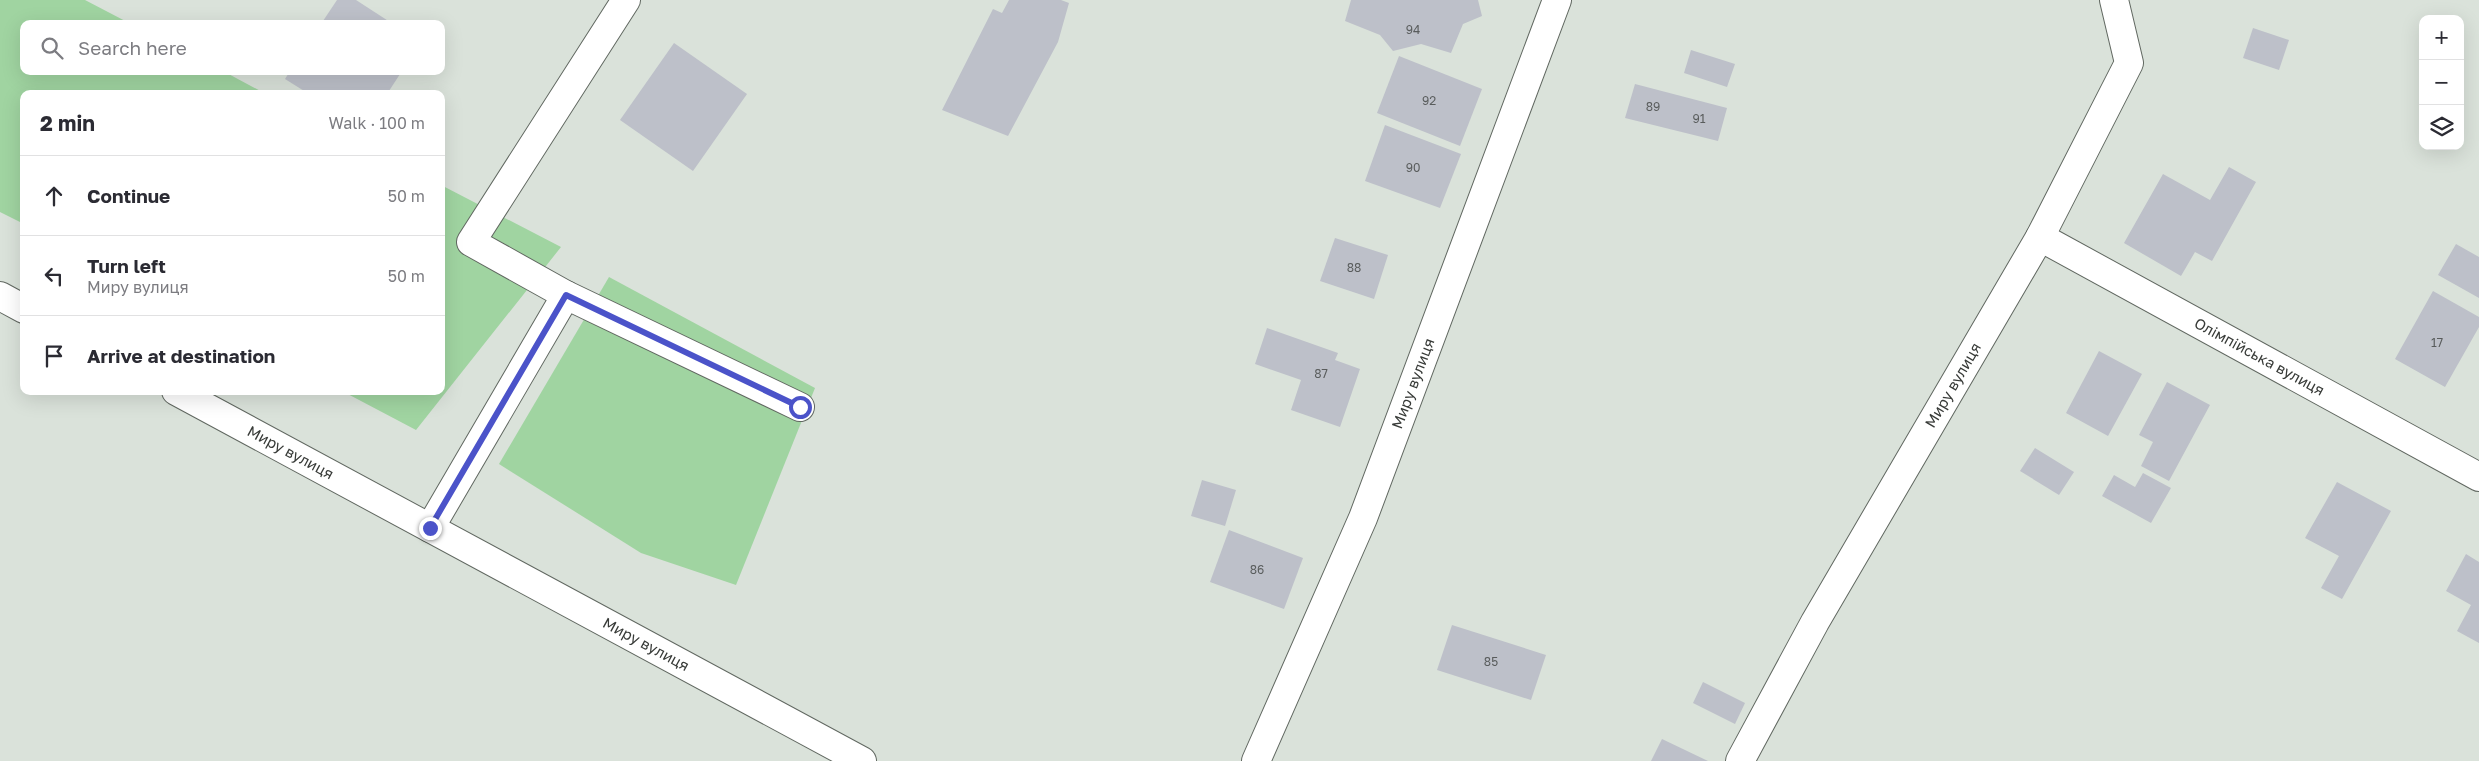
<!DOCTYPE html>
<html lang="en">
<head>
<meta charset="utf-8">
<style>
	:root { --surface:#fff; --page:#f7f7f7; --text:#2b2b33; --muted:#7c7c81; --line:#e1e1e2 }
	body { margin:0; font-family:"Golos Text",sans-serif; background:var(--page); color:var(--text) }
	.controls { position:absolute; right:15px; top:15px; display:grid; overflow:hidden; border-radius:10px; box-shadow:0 5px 20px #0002 }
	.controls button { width:45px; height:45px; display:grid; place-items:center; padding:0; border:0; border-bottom:1px solid var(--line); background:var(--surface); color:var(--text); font:25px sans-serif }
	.stop { position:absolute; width:15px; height:15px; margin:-11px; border:4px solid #4b53c9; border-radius:50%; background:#fff }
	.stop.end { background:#4b53c9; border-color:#fff; box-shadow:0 1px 5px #0008 }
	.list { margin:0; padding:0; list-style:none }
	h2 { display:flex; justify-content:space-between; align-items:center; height:65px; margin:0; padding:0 20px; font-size:21px }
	h2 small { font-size:16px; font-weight:400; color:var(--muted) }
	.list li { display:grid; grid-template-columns:32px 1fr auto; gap:15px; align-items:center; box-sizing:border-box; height:80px; padding:0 20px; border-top:1px solid var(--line) }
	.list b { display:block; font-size:19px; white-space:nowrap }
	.list p { margin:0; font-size:16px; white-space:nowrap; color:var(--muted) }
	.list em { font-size:16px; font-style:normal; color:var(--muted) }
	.icon { flex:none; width:28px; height:28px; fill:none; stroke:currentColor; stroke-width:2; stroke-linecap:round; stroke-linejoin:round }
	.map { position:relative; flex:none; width:2479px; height:761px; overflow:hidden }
	.search { position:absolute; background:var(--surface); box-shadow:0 5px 20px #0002; left:20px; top:20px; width:425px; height:55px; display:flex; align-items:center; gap:12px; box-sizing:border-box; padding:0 18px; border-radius:10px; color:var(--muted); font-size:19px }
	.panel { position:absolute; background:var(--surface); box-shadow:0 5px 20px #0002; left:20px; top:90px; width:425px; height:305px; border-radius:10px }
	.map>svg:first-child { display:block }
	.green { fill:#a0d4a1 }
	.building { fill:#bdc0c9 }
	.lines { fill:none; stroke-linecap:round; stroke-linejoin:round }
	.minor-casing { stroke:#616861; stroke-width:30 }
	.primary-casing { stroke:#616861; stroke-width:30 }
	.minor { stroke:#fff; stroke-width:28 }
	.primary { stroke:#fff; stroke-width:28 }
	.route { stroke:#4b53c9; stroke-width:6 }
	.labels { text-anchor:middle; stroke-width:5; stroke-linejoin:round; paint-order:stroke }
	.number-label { font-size:12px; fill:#595c5c }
	.street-label { font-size:15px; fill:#383b38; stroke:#fff }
</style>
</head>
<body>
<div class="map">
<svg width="2479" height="761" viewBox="0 0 2479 761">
	<rect width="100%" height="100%" fill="#dae2da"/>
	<g class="green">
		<path d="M0,0H85L131,24H24V71H223L266,94H24V224L0,212Z"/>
		<path d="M441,185L561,247L416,430L342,391H441Z"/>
		<path d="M609,277L815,388L736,585L641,553L499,464Z"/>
	</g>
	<g class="building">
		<path d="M337,0H356L393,24H321Z"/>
		<path d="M1009,0H1061L1069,3L1058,42L1008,136L942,110L993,9L1002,13Z"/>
		<path d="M1351,0H1478L1482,16L1463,24L1451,53L1421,44L1393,51L1380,35L1345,21Z"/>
		<path d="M2253,28L2289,40L2279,70L2243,58Z"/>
		<path d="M674,43L747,94L693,171L620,120Z"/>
		<path d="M1691,50L1735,64L1727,87L1684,73Z"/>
		<path d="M1399,56L1482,89L1460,146L1377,113Z"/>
		<path d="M290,71H402L387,94H309L285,79Z"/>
		<path d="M1635,84L1727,108L1718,141L1625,118Z"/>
		<path d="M1385,125L1461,154L1440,208L1365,181Z"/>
		<path d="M2229,167L2256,182L2212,261L2195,252L2181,276L2124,243L2163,174L2210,200Z"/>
		<path d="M1335,238L1388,255L1374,299L1320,281Z"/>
		<path d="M2456,244L2479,257V298L2438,275Z"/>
		<path d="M2433,291L2479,317V327L2445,387L2395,359Z"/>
		<path d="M1267,328L1338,353L1335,360L1360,369L1340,427L1291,410L1301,380L1255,364Z"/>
		<path d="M2099,351L2142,374L2108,436L2066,413Z"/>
		<path d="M2167,382L2210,405L2169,481L2141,466L2153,442L2139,435Z"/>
		<path d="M2035,448L2074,472L2059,495L2020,471Z"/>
		<path d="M2143,473L2171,488L2151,523L2102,496L2114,475L2135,487Z"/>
		<path d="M1202,480L1236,490L1225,526L1191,516Z"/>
		<path d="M2337,482L2391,511L2342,599L2321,588L2339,556L2305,538Z"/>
		<path d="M1229,530L1303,558L1284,609L1210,582Z"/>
		<path d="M2466,554L2479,562V643L2457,631L2471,605L2446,591Z"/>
		<path d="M1452,625L1546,655L1531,700L1437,670Z"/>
		<path d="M1703,682L1745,703L1735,724L1693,703Z"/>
		<path d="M1662,739L1708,761H1651Z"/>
	</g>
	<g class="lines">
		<g class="minor-casing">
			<g id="minor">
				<path d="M626,0L471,242L566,295L800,407"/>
				<path id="s1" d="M2040,237L2479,477"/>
				<path d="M430,528L566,295"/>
				<path id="s2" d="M1256,761L1363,518L1557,0"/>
				<path id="s3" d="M1740,761L1815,622L2040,237L2129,63L2114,0"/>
			</g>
		</g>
		<g class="primary-casing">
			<g id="primary">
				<path d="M0,296L24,309"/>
				<path id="s4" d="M176,391L862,761"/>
			</g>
		</g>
		<use href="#minor" class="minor"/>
		<use href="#primary" class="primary"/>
	</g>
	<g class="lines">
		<path class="route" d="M430,528L566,295L800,407"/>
	</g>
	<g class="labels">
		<g class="number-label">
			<text x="1413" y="34">94</text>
			<text x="1429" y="105">92</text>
			<text x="1653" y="111">89</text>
			<text x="1699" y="123">91</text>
			<text x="1413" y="172">90</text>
			<text x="1354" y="272">88</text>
			<text x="2437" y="347">17</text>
			<text x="1321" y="378">87</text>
			<text x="1257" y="574">86</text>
			<text x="1491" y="666">85</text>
		</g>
		<g class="street-label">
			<text dy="5" stroke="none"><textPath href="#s1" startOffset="250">Олімпійська вулиця</textPath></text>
			<text dy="5" stroke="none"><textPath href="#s2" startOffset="409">Миру вулиця</textPath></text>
			<text dy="5" stroke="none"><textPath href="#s3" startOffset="432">Миру вулиця</textPath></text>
			<text dy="5" stroke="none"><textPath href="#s4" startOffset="130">Миру вулиця</textPath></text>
			<text dy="5" stroke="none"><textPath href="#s4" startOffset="534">Миру вулиця</textPath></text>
		</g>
	</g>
</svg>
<div class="controls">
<button>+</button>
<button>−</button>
<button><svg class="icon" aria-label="layers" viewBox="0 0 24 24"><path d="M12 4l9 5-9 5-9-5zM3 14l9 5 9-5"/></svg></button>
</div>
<div class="stop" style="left:800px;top:407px"></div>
<div class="stop end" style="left:430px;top:528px"></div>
<div class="search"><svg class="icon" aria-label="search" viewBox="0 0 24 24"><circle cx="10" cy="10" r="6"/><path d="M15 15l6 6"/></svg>Search here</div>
<section class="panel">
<h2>2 min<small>Walk · 100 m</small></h2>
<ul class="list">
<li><svg class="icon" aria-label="ahead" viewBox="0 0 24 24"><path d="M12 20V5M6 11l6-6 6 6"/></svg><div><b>Continue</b></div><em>50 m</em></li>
<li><svg class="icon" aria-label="left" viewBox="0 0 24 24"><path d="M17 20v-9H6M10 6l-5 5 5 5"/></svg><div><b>Turn left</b><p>Миру вулиця</p></div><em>50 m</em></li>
<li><svg class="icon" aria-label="arrive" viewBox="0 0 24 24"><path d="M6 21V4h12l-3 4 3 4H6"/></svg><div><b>Arrive at destination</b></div></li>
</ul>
</section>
</div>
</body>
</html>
